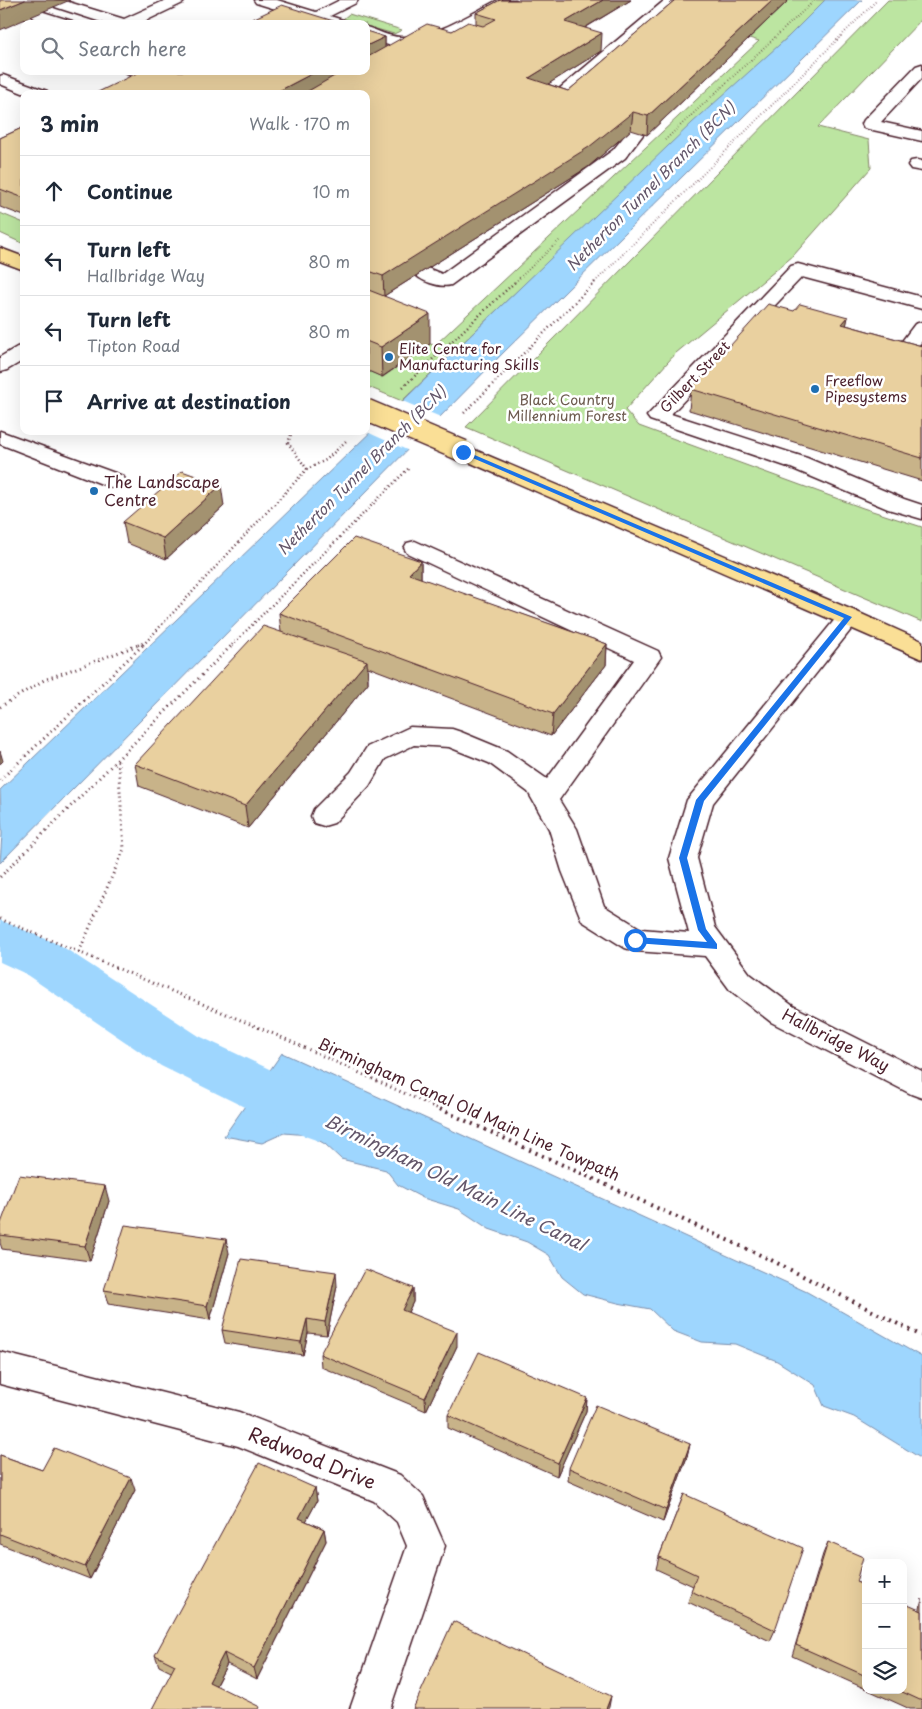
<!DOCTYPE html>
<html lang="en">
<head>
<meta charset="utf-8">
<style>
	:root { --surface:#fff; --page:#f6f6f7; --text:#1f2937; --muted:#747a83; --line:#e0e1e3 }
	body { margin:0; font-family:"Playpen Sans",sans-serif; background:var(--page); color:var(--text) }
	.controls { position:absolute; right:15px; bottom:15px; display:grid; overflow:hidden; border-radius:10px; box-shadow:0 5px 20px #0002 }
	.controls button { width:45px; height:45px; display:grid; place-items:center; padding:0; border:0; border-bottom:1px solid var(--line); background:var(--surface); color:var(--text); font:25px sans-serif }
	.stop { position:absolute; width:15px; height:15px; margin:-11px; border:4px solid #1a73e8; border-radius:50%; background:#fff }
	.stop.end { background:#1a73e8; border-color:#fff; box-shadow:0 1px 5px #0008 }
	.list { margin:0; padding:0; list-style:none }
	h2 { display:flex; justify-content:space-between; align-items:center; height:65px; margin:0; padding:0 20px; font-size:21px }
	h2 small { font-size:16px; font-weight:400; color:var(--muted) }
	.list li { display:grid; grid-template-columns:32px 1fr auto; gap:15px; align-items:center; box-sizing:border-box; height:70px; padding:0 20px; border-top:1px solid var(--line) }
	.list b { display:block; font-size:19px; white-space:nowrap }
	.list p { margin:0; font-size:16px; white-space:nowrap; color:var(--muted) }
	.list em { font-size:16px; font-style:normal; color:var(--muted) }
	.icon { flex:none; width:28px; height:28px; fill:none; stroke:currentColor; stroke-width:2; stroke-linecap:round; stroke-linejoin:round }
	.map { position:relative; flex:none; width:922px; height:1709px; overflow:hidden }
	.search { position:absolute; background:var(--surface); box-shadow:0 5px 20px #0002; left:20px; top:20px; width:350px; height:55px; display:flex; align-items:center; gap:12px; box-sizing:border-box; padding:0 18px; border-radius:10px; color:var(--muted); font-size:19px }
	.panel { position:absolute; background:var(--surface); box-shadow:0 5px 20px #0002; left:20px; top:90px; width:350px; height:345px; border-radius:10px }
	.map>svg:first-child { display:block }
	.green { fill:#bce5a1; stroke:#838266 }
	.water { fill:#9ed6fe; stroke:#7c8daa }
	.pier { fill:#fff }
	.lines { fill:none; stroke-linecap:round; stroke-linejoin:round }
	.canal { fill:#9ed6fe; fill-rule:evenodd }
	.minor-casing { stroke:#4a1f2b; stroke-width:3 }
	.major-casing { stroke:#4a1f2b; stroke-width:3 }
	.path-far3 { stroke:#4a1f2b; stroke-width:2; stroke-dasharray:0.5 2.5; stroke-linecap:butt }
	.path-far2 { stroke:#4a1f2b; stroke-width:2.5; stroke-dasharray:1 3; stroke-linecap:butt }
	.path-far1 { stroke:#4a1f2b; stroke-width:3; stroke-dasharray:1 4; stroke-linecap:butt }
	.path { stroke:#4a1f2b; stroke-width:4; stroke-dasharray:2 5; stroke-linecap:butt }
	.minor { fill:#fff; fill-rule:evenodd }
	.major { fill:#fadf96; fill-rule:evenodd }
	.major-bridge-casing { stroke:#4a1f2b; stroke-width:24; stroke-linecap:butt }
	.major-bridge { stroke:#fadf96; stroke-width:21 }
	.wall { fill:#c8b389; stroke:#4a1f2b }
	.shaded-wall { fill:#a3926f; stroke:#4a1f2b }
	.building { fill:#e9d09f; stroke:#4a1f2b }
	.route { fill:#1a73e8 }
	.poi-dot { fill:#1f6fb2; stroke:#fff; stroke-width:2 }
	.labels { text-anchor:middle; stroke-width:5; stroke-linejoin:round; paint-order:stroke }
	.far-poi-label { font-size:14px; fill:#4a1f2b; stroke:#fff; text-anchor:start }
	.far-street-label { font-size:14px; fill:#4a1f2b; stroke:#fff }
	.far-park-label { font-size:14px; fill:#6c5a4e; stroke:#fff }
	.far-water-label { font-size:15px; font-style:italic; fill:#63566a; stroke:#fff }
	.poi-label { font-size:16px; fill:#4a1f2b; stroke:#fff; text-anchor:start }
	.street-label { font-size:16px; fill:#4a1f2b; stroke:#fff }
	.water-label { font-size:18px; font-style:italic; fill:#63566a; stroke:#fff }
	.near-street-label { font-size:19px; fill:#4a1f2b; stroke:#fff }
</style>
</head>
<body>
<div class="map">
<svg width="922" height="1709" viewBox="0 0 922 1709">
	<rect width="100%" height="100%" fill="#fff"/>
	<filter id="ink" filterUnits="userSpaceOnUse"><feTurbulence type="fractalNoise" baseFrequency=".02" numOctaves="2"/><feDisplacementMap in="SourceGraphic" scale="10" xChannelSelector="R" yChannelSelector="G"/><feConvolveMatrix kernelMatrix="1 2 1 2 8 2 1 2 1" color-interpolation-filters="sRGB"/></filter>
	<g filter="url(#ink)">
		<g class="green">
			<path d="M789,0H825L788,37L498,309L402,401L366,386V370L383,377L430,344L435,345L759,41L749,38Z"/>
			<path d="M888,0H922V19L818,127L869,140L871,168L793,256L676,353L625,410L639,426L863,508L922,527V622L466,427Z"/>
			<path d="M349,14L402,30L394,34L366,26V24L343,19Z"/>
			<path d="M0,213L24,223V244L0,233Z"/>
		</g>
		<g class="water">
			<path d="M825,0H862L504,352L0,863L2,834L0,790L498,309L692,123L788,37Z"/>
			<path d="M282,1053L807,1292L922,1357V1459L854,1417L824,1406L815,1385L777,1361L735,1344L702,1342L673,1331L650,1309L618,1303L583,1294L562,1277L549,1255L527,1242L489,1229L459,1209L423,1198L398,1185L386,1170L341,1159L325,1144L309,1135L284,1133L262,1143L224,1136Z"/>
		</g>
		<path class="pier" d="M400,400L443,418L409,451L367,432Z"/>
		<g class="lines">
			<path class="canal" d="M0,920L60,945L199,1036L339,1102L347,1118L339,1134L319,1141L299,1134L161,1066L24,973L0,962Z"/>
			<g class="minor-casing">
				<g id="minor">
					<path d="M62,0L124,19L166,0H185L183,3L139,24H107L55,7L53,4L55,1Z"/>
					<path d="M254,0H277L316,12L340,0H358L356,3L330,16L346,21L348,24H324L256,3Z"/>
					<path d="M498,0H516L514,3C480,21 440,49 400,47C388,46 377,41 366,37V27C377,30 389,37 400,37C434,39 468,15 498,0Z"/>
					<path d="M665,0H681L577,90L587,94L589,97L587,100C578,103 563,99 557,92L559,89Z"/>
					<path d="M37,10L72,21L74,24C61,24 39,26 30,14L32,11Z"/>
					<path d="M922,64V78L881,122L922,131V141L864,128L862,124L864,120L916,66Z"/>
					<path d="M125,71C139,71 160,70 169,82L167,85L161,87L127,74Z"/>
					<path d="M3,75L47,91L49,94H25L0,84V76Z"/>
					<path d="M637,127L643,128L645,132L625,158L451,285C440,288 419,281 413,272L415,268L422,266L442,274L613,150L631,128Z"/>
					<path d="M917,160L922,161V171L911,169L908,165L911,161Z"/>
					<path d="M798,264L922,297V309L802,277L671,414L807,458L904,499L922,505V519L888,509L791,468L650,420L647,416L791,266Z"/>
					<path d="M922,322V341L904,365L897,367L890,365L887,361L890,357L915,324Z"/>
					<path d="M24,345V360L7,370L0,372V357L17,347Z"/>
					<path d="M0,431L123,476L126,481L123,486L115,488L107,486L0,444Z"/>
					<path d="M415,541L658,651L661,657L559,800L577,829L604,906L641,929L689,933L669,858L687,800L841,612L849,609L857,612L861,617L857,622L713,803L697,858L715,927L750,974L793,1006L922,1071V1098L911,1094L771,1022L730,990L705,956L635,951L625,948L582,921L562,871L549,829L528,792L489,763L449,747L414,745L385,759L369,786L334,823L324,826L314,823L311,816L314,809L351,772L367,747L410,727L452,729L461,732L507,751L547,779L634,660L407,553L404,548L407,543Z"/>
					<path d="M0,1352L239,1412L400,1475L423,1496L445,1546L390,1709H350L407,1546L397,1522L374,1501L238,1446L0,1384Z"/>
				</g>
			</g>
			<g class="major-casing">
				<g id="major">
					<path d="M0,248L24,257V270L0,261Z"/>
					<path d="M463,445L857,612L922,641V659L455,456L452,451L455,446Z"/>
				</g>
			</g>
			<g class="path-far3">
				<path d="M665,140L815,0"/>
				<path d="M515,282L561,239"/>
				<path d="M595,282L877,0"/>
			</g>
			<g class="path-far2">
				<path d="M403,387L516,281"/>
				<path d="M464,413L596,281"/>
				<path d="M292,431L288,443L307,469"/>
				<path d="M138,645L145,642"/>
				<path d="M143,645L307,469L326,460L348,439"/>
				<path d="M232,645L410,467"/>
			</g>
			<g class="path-far1">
				<path d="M0,707L44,680L141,644"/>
				<path d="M0,780L144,644"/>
				<path d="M0,877L233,644"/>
				<path d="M0,919L281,1037L443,1111"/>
				<path d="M79,952L124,849L118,761"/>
			</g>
			<path class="path" d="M440,1109L769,1259L922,1336"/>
			<use href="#minor" class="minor"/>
			<use href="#major" class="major"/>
			<g class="major-bridge-casing">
				<path id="major-bridge" d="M366,410L463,451"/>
			</g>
			<use href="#major-bridge" class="major-bridge"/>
		</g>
		<g class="wall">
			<path d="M500,0H631L585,28L601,51L548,84L568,91L675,0H789L647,135L631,130L588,167L384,296L430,344L382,377L366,370V94L385,37V48L452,31L476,24V13Z"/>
			<path d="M24,127V216L0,207V138Z"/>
			<path d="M794,311L848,317L846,325L922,346V481L689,410L691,389Z"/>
			<path d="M224,506L166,559L127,543L123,522Z"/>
			<path d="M421,561V579L607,644L606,665L551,736L368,667V683L248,828L139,786L135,764L281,632L279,613Z"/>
			<path d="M109,1201L90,1261L2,1249L0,1243V1226Z"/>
			<path d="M229,1253L210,1320L108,1304L104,1290Z"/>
			<path d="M337,1286L327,1335L308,1333L303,1355L225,1343L222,1330Z"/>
			<path d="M413,1288V1302L408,1312L457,1346L426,1411L321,1367L320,1354Z"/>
			<path d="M587,1398L586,1411L557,1476L448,1428V1415Z"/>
			<path d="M690,1444L687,1457L663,1522L568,1481L569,1468Z"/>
			<path d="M0,1455L42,1470L135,1490L90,1579L0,1544Z"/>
			<path d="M315,1488L317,1501L306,1521L324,1529L326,1541L257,1679L227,1664L216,1685L171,1672L159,1666L155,1655Z"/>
			<path d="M684,1494L775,1630L770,1641L688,1602L693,1586L656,1569L659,1557Z"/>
			<path d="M828,1542L856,1582L866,1586V1689L792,1656L823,1554Z"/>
			<path d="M922,1599V1709H910L868,1690H903Z"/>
		</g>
		<g class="shaded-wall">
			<path d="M25,0H70L0,30V10Z"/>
			<path d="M603,0H631L564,40L565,22Z"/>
			<path d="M773,0H789L647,135L648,116Z"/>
			<path d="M602,33L601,51L529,96V78Z"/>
			<path d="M385,37V55L366,65V46Z"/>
			<path d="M317,71H354L311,94H273Z"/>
			<path d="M633,112L631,130L588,167L384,296L383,276Z"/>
			<path d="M430,314V344L382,377L381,347Z"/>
			<path d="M848,317L844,337L842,324Z"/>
			<path d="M221,485L224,506L166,559L163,538Z"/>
			<path d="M421,561V582L409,574Z"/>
			<path d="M607,644L606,665L551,736L553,714Z"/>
			<path d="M367,661L368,683L248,828L245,806Z"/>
			<path d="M0,751L3,761L0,764Z"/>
			<path d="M105,1186L109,1201L90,1261L85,1246Z"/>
			<path d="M226,1239L229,1253L210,1320L207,1306Z"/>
			<path d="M336,1272L337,1286L327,1335L325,1322Z"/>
			<path d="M413,1288V1302L402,1324V1310Z"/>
			<path d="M307,1319L308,1333L303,1355L301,1342Z"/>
			<path d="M457,1332V1346L426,1411L425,1398Z"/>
			<path d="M587,1398L586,1411L557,1476L558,1463Z"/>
			<path d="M690,1444L687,1457L663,1522L666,1510Z"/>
			<path d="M131,1478L135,1490L90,1579L85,1567Z"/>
			<path d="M315,1488L317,1501L301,1531L299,1518Z"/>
			<path d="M324,1529L326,1541L257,1679L254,1668Z"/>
			<path d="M224,1653L227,1664L212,1692L209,1682Z"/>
			<path d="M611,1696L609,1707L608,1709H606Z"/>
		</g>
		<g class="building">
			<path d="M0,0H25L0,10Z"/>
			<path d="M500,0H603L565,22L602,33L529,78L568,91L675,0H773L648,116L633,112L589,147L383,276L366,270V94H303L343,71H366V58L427,24L452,31L468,22L483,26L496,19L476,13Z"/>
			<path d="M282,5L343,24H242Z"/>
			<path d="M366,31L385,37L366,46Z"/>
			<path d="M141,71H317L273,94H94Z"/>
			<path d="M24,127V198L0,189V138Z"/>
			<path d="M366,289L430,314L381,347L366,341Z"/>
			<path d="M768,304L794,311L800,304L848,317L842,324L922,346V458L691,389Z"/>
			<path d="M182,471L221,485L163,538L123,522Z"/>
			<path d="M354,538L421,561L409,574L607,644L553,714L279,613Z"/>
			<path d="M263,626L367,661L245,806L135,764Z"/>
			<path d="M19,1175L105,1186L85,1246L0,1235V1226Z"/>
			<path d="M125,1225L226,1239L207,1306L104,1290Z"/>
			<path d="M241,1259L336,1272L325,1322L307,1319L301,1342L222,1330Z"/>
			<path d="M365,1269L413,1288L402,1310L457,1332L425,1398L320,1354Z"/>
			<path d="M479,1352L587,1398L558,1463L448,1415Z"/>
			<path d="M596,1405L690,1444L666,1510L569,1468Z"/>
			<path d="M54,1448L131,1478L85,1567L0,1534V1455L42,1470Z"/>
			<path d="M259,1463L315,1488L299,1518L324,1529L254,1668L224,1653L209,1682L260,1707L259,1709H152L175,1665L155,1655Z"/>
			<path d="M684,1494L803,1548L775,1630L691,1591L697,1575L659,1557Z"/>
			<path d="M828,1542L863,1557L856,1582L866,1586V1676L796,1645Z"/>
			<path d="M903,1603L922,1611V1701L898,1690H903Z"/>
			<path d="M453,1621L611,1696L606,1709H413Z"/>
		</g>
	</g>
	<path class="route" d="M463,450L852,617L704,801L687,858L706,929L717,944V949L635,943L630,940L635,937L707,942L698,930L679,858L696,800L844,618L461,453L460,452Z"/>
	<g class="poi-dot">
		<circle cx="389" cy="357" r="5"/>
		<circle cx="815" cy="389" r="5"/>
		<circle cx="94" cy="491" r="5"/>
	</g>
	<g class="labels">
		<g class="far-poi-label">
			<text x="399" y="354">Elite Centre for<tspan x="399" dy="16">Manufacturing Skills</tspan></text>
			<text x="825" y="386">Freeflow<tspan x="825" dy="16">Pipesystems</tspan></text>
		</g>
		<g class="far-street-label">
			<text transform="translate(695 377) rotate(-46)" y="5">Gilbert Street</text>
		</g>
		<g class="far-park-label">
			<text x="567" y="405">Black Country<tspan x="567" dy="16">Millennium Forest</tspan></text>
		</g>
		<g class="far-water-label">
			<text transform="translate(651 187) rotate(-45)" y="5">Netherton Tunnel Branch (BCN)</text>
			<text transform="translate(362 471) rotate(-45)" y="5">Netherton Tunnel Branch (BCN)</text>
		</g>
		<g class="poi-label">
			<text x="104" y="488">The Landscape<tspan x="104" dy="18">Centre</tspan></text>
		</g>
		<g class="street-label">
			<text transform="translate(836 1040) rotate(27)" y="6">Hallbridge Way</text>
			<text transform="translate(469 1109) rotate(24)" y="6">Birmingham Canal Old Main Line Towpath</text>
		</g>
		<g class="water-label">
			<text transform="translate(455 1183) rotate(26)" y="6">Birmingham Old Main Line Canal</text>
		</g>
		<g class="near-street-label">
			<text transform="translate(312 1458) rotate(22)" y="7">Redwood Drive</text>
		</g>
	</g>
</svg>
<div class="controls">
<button>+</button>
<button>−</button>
<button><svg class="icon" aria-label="layers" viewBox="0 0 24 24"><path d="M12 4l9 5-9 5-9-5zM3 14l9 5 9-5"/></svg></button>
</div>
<div class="stop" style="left:635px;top:940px"></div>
<div class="stop end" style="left:463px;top:452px"></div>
<div class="search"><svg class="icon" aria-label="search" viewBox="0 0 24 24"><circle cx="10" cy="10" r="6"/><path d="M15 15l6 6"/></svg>Search here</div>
<section class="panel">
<h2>3 min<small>Walk · 170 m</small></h2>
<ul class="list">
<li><svg class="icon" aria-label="ahead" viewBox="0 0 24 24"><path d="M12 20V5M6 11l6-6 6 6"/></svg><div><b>Continue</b></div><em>10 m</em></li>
<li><svg class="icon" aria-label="left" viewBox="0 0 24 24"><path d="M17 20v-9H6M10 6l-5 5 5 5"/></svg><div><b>Turn left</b><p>Hallbridge Way</p></div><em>80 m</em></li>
<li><svg class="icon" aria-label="left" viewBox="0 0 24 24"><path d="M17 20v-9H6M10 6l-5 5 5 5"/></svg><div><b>Turn left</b><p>Tipton Road</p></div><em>80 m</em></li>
<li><svg class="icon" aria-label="arrive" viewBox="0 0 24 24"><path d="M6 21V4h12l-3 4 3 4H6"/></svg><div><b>Arrive at destination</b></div></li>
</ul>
</section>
</div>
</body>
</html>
